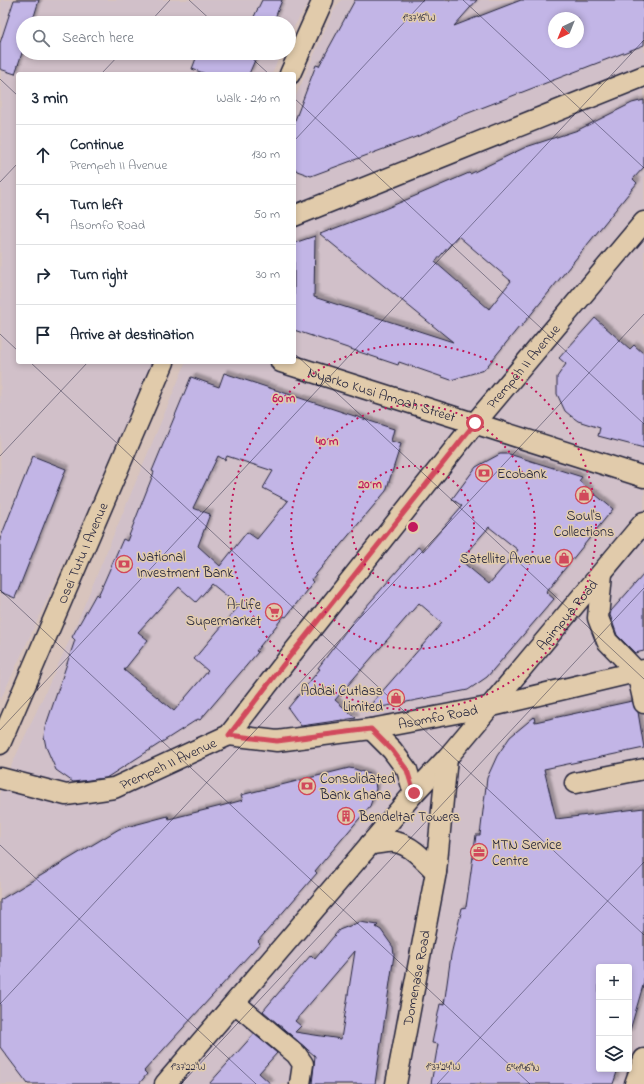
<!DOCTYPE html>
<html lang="en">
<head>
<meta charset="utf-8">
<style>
	:root { --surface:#fff; --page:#f2f2f3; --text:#1f2937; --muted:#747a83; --line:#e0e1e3 }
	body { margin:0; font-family:"Indie Flower",sans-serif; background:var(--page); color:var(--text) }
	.controls { position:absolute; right:12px; bottom:12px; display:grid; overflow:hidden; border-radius:4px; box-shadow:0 2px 6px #0003 }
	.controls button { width:36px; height:36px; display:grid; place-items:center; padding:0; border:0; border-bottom:1px solid var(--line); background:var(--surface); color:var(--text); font:20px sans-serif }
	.compass { position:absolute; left:548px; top:12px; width:36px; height:36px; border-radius:50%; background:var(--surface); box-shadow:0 2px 6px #0003; rotate:223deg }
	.stop { position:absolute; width:12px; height:12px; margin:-9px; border:3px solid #d1495b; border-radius:50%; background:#fff }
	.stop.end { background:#d1495b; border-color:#fff; box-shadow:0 1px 4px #0008 }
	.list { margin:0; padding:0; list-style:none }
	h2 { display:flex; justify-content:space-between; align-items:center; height:52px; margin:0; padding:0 16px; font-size:17px }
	h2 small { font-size:13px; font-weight:400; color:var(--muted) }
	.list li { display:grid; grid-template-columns:26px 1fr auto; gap:12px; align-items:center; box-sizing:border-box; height:60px; padding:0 16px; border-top:1px solid var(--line) }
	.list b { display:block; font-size:15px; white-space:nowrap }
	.list p { margin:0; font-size:13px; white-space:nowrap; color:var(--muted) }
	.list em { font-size:13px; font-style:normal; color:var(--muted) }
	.icon { flex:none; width:22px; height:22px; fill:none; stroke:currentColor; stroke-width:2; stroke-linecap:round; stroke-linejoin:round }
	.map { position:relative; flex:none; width:644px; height:1084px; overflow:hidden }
	.search { position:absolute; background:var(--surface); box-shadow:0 2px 6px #0003; left:16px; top:16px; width:280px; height:44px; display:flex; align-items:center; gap:10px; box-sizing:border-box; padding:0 14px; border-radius:22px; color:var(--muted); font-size:15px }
	.panel { position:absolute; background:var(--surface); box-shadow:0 2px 6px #0003; left:16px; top:72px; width:280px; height:292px; border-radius:4px }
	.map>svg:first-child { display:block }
	.built { fill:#d1c0c9; fill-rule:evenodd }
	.building { fill:#c2b5e6; stroke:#22223b; fill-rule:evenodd; filter:url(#shadow) }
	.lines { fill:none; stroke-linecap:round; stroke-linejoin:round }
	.minor-casing { stroke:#22223b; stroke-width:23 }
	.minor { stroke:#e1cbab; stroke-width:20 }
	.route { stroke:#d1495b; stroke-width:5 }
	.ticks { fill:none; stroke:#22223b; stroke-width:1; stroke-opacity:0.45 }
	.ring { fill:none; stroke:#c2185b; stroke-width:2; stroke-dasharray:2 4 }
	.labels { text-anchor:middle; stroke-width:3; stroke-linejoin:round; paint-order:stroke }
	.street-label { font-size:14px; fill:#22223b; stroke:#e1cbab }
	.poi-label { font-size:14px; fill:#22223b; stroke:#e1cbab; text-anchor:start }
	.ticks-label { font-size:10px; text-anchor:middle; fill:#22223b; stroke:#e1cbab; stroke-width:3; stroke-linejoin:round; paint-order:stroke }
	.centre { fill:#c2185b; stroke:#e1cbab; stroke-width:2 }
	.ring-label { font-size:12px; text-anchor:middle; font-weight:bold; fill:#c2185b; stroke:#e1cbab; stroke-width:3; stroke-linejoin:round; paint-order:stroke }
</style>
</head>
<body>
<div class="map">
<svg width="644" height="1084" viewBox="0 0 644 1084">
	<defs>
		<filter id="shadow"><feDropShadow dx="3.5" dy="-3.5" stdDeviation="1" flood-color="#0004"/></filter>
	</defs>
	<rect width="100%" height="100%" fill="#d8c4bd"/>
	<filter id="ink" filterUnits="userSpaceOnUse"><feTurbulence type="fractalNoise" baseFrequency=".025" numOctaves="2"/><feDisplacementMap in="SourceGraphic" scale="8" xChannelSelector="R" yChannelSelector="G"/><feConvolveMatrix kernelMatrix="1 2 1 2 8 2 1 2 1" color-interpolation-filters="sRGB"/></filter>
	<g filter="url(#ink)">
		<g class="built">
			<path d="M1,0H310L289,35V23H23V53H281L272,74H18V362H152L70,550L0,701Z"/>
			<path d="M341,0H644V1084H0V790L70,639L186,362H294V100L334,10ZM554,18H578V42H554ZM599,967H629V1069H599Z"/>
		</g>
		<g class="building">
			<path d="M14,0H39L32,23H23V50L15,74L0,69V43Z"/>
			<path d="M262,0H282L273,23H251Z"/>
			<path d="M355,0H477L454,26L521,0H644V45L458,117L424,134L311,176L297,171L294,167V123L316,65L319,66ZM554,18H578V42H554Z"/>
			<path d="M198,53H258L249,74H206L192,69Z"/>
			<path d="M644,100V167L633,179L637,183L520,328L519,327L484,370L451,380L399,362L398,365L294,330V243L315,236L314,297L453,342L320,234L380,211L469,173L470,174L526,147L578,130L632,103ZM458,236L511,281L489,309L435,262Z"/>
			<path d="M595,318L630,349L634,345L644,354V448L598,436L600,428L578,421L571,416L565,411L557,394V377L566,364L559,358Z"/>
			<path d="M224,373L394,429L391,441L401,444L386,491L311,580L313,582L286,617L284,616L256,651L258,652L200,720L198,719L106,778L73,782L56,770L46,747L44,737L45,728L75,640L72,637L96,594L98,596L123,539L127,541L154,472L152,471L191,377L219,387ZM218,456L225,460L227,456L273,471L263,488L288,501L257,539L247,532L220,566L198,546L210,514L193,508ZM212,584L239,606L194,659L208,671L174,711L124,670L148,640L138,632L179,587L196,602Z"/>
			<path d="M500,454H509L582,477L579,481L613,509L546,592L554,599L487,677L468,690L366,710L442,623L419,603L335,700L356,718L301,726L288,708L320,669L318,668L352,623L418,547L423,551L462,506L452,499L476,467ZM489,527L518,550L489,584L460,560Z"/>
			<path d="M33,456L66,469L15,598L0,592V539Z"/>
			<path d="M644,574V651L635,653L617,635L610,615L611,611Z"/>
			<path d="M632,701L638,712L644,748L544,769L556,819L644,808V982L629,1034V967H599V1069H618L613,1084H431L438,1044L432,1043L440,1004L444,1005L451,955L462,908L466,907L476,835H480L487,778L497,756L510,737L534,717L535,722Z"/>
			<path d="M349,768L355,769L369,774L375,782L376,789L370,806L315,871L317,873L258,941L260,943L144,1071L147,1074L139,1084H28L0,1047V900L119,829L168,816L169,819L221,806L243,800L241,795Z"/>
			<path d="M360,922L378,925L376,927L381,930L393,947L394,955L375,1084H312L315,1056L263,1011L311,955L315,959L339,930ZM355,951L341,1039L295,1032L301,1026L295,1021Z"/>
			<path d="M254,1034L277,1053L259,1073L271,1084H209Z"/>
		</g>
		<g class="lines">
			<g class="minor-casing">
				<g id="minor">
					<path d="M290,74L323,0"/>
					<path d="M294,216L644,76"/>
					<path id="s1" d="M281,362L644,477"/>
					<path d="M602,573L598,618L607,641L637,672L644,703"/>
					<path d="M371,729L392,750L407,770L414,793"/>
					<path id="s2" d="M229,735L277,741L371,729L488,707L644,670"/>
					<path id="s3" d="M0,744L164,362"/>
					<path id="s4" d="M0,778L66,795L114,788L229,735L290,656L475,423L644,222"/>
					<path d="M575,783L644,769"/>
					<path d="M370,844C378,844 388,841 395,842C412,845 425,861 436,872"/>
					<path d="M235,1003L296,1054L303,1064L300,1084"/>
					<path id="s5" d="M165,1084L414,793L447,758L644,522"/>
					<path id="s6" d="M396,1084L436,872L447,758"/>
					<path d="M635,1084L644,1059"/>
				</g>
			</g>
			<use href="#minor" class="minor"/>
		</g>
	</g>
	<g class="lines" filter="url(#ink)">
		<path class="route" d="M414,793L407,770L392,750L371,729L277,741L229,735L290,656L475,423"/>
	</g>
	<path class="ticks" d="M189,0L214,23M463,0L644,168M149,23L170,0M246,53L269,74M101,74L121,53M0,79L18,96M294,98L644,424M294,141L425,0M0,182L18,163M0,334L18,351M294,353L644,679M30,362L644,935M0,456L88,362M0,590L530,1084M0,730L644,40M0,845L256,1084M0,1004L644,314M181,1084L644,588M437,1084L644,862"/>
	<g class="ring">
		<circle cx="413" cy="527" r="61"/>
		<circle cx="413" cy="527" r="122"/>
		<circle cx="413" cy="527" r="183"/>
	</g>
	<defs>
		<g id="bank-ring" transform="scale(0.9)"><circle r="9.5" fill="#e1cbab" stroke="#d1495b" stroke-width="1.5"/><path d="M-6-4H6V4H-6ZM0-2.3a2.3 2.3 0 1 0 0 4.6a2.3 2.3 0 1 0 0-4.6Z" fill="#d1495b"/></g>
		<g id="shop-ring" transform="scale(0.9)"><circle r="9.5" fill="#e1cbab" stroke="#d1495b" stroke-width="1.5"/><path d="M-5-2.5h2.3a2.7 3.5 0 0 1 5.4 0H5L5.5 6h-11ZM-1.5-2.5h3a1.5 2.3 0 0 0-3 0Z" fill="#d1495b"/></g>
		<g id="supermarket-ring" transform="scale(0.9)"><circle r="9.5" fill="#e1cbab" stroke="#d1495b" stroke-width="1.5"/><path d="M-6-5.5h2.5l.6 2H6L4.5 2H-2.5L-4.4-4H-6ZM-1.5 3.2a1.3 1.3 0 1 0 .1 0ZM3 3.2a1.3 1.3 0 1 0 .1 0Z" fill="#d1495b"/></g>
		<g id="building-ring" transform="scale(0.9)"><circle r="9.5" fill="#e1cbab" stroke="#d1495b" stroke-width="1.5"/><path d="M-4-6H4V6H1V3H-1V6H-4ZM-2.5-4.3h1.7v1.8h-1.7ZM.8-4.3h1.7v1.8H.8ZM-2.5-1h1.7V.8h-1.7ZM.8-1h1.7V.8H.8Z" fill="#d1495b"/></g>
		<g id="office-ring" transform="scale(0.9)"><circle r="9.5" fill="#e1cbab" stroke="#d1495b" stroke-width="1.5"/><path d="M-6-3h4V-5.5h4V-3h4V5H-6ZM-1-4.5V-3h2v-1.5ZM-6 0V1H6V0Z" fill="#d1495b"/></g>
	</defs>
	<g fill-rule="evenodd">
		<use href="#bank-ring" x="484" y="473"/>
		<use href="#shop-ring" x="584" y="495"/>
		<use href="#shop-ring" x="564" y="558"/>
		<use href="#bank-ring" x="124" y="564"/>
		<use href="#supermarket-ring" x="274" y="612"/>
		<use href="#shop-ring" x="396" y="698"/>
		<use href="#bank-ring" x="307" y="786"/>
		<use href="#building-ring" x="346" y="816"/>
		<use href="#office-ring" x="479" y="852"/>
	</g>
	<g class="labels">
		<g class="street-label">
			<text dy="5" stroke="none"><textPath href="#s4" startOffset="715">Prempeh II Avenue</textPath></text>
			<text dy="5" stroke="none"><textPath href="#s1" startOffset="106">Nyarko Kusi Amoah Street</textPath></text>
			<text dy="5" stroke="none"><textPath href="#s3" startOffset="208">Osei Tutu I Avenue</textPath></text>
			<text dy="5" stroke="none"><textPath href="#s5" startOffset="618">Apimpua Road</textPath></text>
			<text dy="5" stroke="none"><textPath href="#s2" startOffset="211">Asomfo Road</textPath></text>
			<text dy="5" stroke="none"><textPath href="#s4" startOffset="176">Prempeh II Avenue</textPath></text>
			<text dy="5" stroke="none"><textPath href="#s6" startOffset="108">Domenase Road</textPath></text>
		</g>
		<g class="poi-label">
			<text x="497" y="478">Ecobank</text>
			<text x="584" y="520" text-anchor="middle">Soul's<tspan x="584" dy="16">Collections</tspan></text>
			<text x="137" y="561">National<tspan x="137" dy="16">Investment Bank</tspan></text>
			<text x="551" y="563" text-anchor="end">Satellite Avenue</text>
			<text x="261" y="609" text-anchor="end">A-Life<tspan x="261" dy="16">Supermarket</tspan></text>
			<text x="383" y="695" text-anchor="end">Addai Cutlass<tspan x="383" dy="16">Limited</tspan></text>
			<text x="320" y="783">Consolidated<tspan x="320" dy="16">Bank Ghana</tspan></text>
			<text x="359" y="821">Bendeltar Towers</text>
			<text x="492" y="849">MTN Service<tspan x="492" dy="16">Centre</tspan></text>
		</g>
	</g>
	<g class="ticks-label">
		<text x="419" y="21">1°37'16"W</text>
		<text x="188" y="1070">1°37'22"W</text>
		<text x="443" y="1070">1°37'24"W</text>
		<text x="523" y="1071">6°41'46"N</text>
	</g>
	<circle cx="413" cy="527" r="6" class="centre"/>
	<g class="ring-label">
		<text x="284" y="402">60 m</text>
		<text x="327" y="445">40 m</text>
		<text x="370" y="488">20 m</text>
	</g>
</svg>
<div class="controls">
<button>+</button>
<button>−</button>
<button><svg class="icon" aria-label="layers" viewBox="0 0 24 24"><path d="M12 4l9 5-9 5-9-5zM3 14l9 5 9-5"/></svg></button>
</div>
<svg class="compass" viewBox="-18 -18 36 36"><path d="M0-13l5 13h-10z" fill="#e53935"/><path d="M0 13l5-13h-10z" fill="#747a83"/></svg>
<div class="stop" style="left:475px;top:423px"></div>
<div class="stop end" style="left:414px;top:793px"></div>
<div class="search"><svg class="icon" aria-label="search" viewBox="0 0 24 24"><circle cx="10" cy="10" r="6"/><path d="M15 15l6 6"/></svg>Search here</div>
<section class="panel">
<h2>3 min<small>Walk · 210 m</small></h2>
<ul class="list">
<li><svg class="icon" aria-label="ahead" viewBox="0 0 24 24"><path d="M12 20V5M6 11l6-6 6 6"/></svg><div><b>Continue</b><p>Prempeh II Avenue</p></div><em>130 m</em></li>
<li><svg class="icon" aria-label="left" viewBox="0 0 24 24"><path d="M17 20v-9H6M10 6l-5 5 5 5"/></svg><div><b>Turn left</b><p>Asomfo Road</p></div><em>50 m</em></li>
<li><svg class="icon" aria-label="right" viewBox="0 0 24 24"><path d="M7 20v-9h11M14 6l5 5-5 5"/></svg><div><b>Turn right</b></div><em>30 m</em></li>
<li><svg class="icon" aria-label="arrive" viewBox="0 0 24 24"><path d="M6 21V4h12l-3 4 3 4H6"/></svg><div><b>Arrive at destination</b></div></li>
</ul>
</section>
</div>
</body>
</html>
